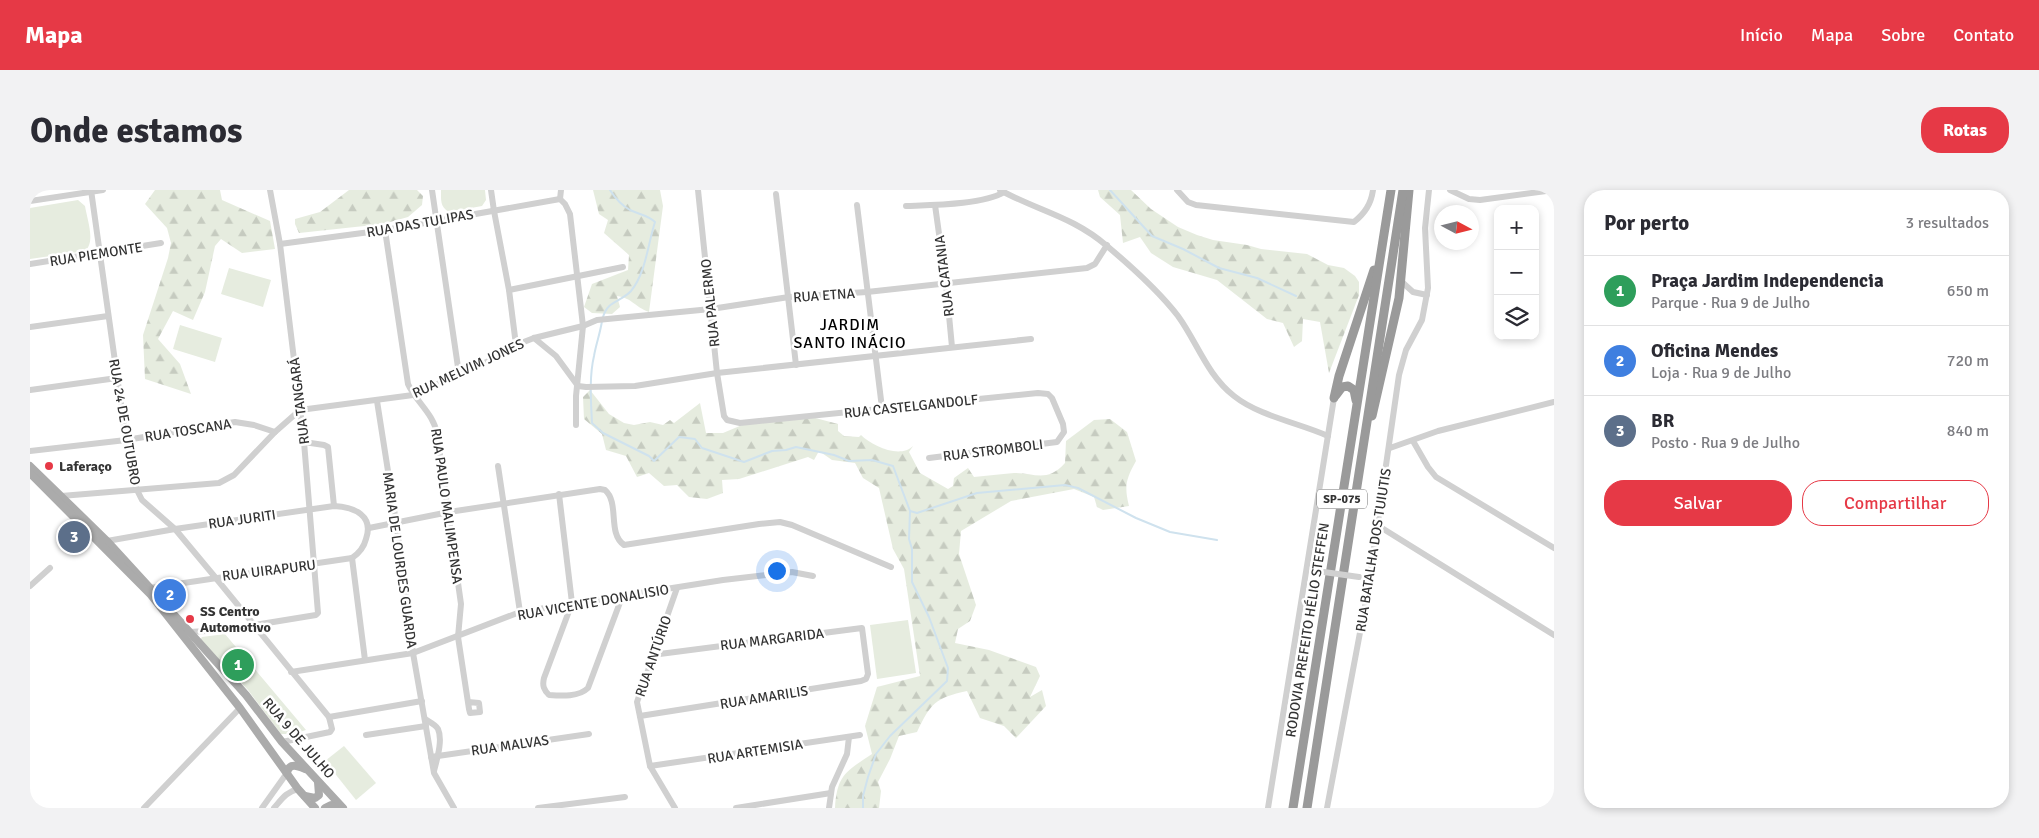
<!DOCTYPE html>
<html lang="pt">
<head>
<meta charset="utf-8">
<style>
	:root { --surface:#fff; --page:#f2f2f3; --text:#2b2b33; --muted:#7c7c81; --line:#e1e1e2; --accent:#e63946 }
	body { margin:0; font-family:Signika,sans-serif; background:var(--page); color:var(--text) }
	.controls { position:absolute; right:15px; top:15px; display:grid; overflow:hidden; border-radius:10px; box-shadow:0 2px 8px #0003 }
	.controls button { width:45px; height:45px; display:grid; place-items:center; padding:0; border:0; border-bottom:1px solid var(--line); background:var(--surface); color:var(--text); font:25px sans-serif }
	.compass { position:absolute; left:1404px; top:15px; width:45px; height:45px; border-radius:50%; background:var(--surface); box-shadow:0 2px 8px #0003; rotate:97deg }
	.you { position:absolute; left:746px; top:380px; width:18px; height:18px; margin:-12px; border:4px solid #fff; border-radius:50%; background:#1a73e8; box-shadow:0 0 0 8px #1a73e833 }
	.badge { display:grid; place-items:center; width:32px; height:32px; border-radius:50%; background:var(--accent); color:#fff; font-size:16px; font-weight:700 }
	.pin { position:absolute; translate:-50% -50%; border:2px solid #fff; box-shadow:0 1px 5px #0006 }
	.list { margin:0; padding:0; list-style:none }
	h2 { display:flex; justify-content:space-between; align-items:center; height:65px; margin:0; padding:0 20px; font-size:21px }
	h2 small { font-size:16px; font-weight:400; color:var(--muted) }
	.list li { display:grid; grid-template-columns:32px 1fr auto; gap:15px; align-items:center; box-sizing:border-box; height:70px; padding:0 20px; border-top:1px solid var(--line) }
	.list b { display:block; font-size:19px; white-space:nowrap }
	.list p { margin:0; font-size:16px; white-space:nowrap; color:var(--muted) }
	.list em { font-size:16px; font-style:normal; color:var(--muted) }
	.actions { display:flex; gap:10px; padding:15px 20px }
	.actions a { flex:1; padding:11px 0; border:1px solid var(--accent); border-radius:20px; text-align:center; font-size:18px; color:var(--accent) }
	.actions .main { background:var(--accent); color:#fff }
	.icon { flex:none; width:28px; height:28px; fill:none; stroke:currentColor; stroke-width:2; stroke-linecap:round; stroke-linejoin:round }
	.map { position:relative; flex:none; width:1524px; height:618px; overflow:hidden; border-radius:20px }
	header { display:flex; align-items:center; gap:30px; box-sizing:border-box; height:70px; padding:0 25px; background:var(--accent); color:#fff }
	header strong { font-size:24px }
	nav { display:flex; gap:28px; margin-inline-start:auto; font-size:18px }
	.intro { display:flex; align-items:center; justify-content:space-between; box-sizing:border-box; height:120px; padding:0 30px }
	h1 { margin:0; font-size:35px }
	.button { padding:12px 22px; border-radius:20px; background:var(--accent); color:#fff; font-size:18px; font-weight:700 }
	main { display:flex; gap:30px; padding:0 30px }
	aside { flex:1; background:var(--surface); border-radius:20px; box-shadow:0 2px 8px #0003 }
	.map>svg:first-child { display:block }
	.green { fill:#e6ecdf }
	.forest { fill:url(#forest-firs) }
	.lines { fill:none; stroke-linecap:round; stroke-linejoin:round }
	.stream { stroke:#cfe2ee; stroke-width:2 }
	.minor { stroke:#d0d0d0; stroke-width:6 }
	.major { stroke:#ababab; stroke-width:8 }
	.highway { stroke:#9a9a9a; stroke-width:9 }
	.minor-bridge { stroke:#d0d0d0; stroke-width:6 }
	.poi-dot { fill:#e63946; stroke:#fff; stroke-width:2 }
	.labels { text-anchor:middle; stroke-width:5; stroke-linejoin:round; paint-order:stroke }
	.shield { fill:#fff; stroke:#707070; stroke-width:1 }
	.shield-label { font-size:12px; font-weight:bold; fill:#333 }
	.street-label { font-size:14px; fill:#333; stroke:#fff }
	.poi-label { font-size:14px; font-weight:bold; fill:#333; stroke:#fff; text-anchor:start }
	.quarter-label { font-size:16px; letter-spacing:1px; fill:#000; stroke:#fff }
</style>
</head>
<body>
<header>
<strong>Mapa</strong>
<nav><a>Início</a><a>Mapa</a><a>Sobre</a><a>Contato</a></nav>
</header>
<div class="intro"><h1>Onde estamos</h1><a class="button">Rotas</a></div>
<main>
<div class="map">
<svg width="1524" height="618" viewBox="0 0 1524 618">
	<defs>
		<pattern id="forest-firs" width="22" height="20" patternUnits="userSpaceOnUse" patternTransform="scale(1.25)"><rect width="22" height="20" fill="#e6ecdf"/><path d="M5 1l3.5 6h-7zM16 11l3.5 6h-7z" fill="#c6cbc0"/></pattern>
	</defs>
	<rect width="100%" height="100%" fill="#fff"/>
	<g class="green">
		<path d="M411,0H455L456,10L452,16L419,22C410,17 411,10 411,0Z"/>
		<path d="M48,10L55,16C57,29 66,52 55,61L0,69V18Z"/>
		<path d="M199,78L241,90L233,117L191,104Z"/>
		<path d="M150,135L192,148L185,172L143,159Z"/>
		<path d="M878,430L886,483L847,489L840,435Z"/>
		<path d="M195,444L276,540L263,544H251L218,500L170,450L172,447Z"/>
		<path d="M314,556L346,593L326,610L295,571Z"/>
	</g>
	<g class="forest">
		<path d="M125,0H190L192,10L240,31L245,59L212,63L191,49L185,56L175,102L163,130L143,121L128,149L150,174L161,204L115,189L113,145L138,68L141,53L137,38L115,14Z"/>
		<path d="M319,0H387L393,6L392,15L378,27L353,34L269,43L265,34V29L290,22Z"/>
		<path d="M563,0H630L633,16L619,122C605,117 602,108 587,106L590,117L582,124L562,123L554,117L562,94L598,80L599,65L574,43L578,30L569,24Z"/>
		<path d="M1068,0H1101L1121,19L1148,37L1167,45L1183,50L1217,55L1231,59L1277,64L1298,75L1314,78L1325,86L1329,92V105L1299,183L1290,132L1273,129L1272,151L1264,157L1253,133L1237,129L1187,90L1143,77L1121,63L1110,47L1093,53L1090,25L1070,7Z"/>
		<path d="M560,200L579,224L594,233L604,235L620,232L633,235L640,230L644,233L670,213L676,243H693L724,230L774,225L808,234V241L814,246L829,247L831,245C842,256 870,269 883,256L879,262L890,283L918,299L923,296L924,288L938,278L944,287C957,286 970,284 984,283C1005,283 1017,293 1035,273L1036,251L1064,230L1080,229L1097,242L1106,271C1096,289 1094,296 1099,316L1073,320L1067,317L1064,307L1044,299L981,311L931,341L929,364L946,415L940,431L928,439L925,453L959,460L1006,477L1010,486L1000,507L1012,500L1016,516L986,548L974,536L950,528L937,501C905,508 901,513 887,542L869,546L860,569L848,592L851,601L849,618H805C807,584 817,581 842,564L835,536L847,497L890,486L874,379L863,359L849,298L833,288L825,273L802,270L789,261L784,270L778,267L709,289L692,290L693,303L677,309L659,307L647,295L634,296L619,283L607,287L596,266L576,260L572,244L554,229L553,207Z"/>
	</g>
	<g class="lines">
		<g class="stream">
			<path d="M1080,0L1122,46L1153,59L1189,78L1227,88L1266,106"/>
			<path d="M573,127C578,110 591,112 601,101C616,83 618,53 625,32C618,25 608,24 600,20C591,15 585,8 580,0"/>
			<path d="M572,131C570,144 566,154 564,166C559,187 561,212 562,233L573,243L619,266L624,271L649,247L665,249L672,258L714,272L742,261L756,260L766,257L804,265L819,271L842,270L863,276L880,321L879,349L882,359V392L899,427L918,478L917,491L860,546L846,564L838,587L833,606V618"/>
			<path d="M880,321L887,323L947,303L1035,295L1048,298L1106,328L1140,342L1187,350"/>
		</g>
		<g class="minor">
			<path d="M61,0L96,250L106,298L112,310L145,339L185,387L299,527L302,539L300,542L252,552"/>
			<path d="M402,0L429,184"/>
			<path d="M461,0L464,21L479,100L486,155"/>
			<path d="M531,0L530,9L535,14L540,24L553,136L546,206V235"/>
			<path d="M668,0L687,183L694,226L697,230L710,233L1008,203L1018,204L1022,208L1033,234L1034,242L1027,252L899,268"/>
			<path d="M970,0C1008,21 1042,26 1077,56C1102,77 1128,100 1148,126C1167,152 1177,185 1204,206C1229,226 1269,233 1298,246"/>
			<path d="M1147,0L1158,12L1166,15L1324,32C1335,23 1341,14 1343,0"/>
			<path d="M1420,0L1439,9L1450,10L1524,0"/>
			<path d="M746,4L766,175"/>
			<path d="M0,11L73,0"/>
			<path d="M827,15L852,218"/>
			<path d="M905,15L916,94L922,157"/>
			<path d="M876,16C902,15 953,15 974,2"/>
			<path d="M355,40L378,194C386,212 404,224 407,244L431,414L428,447L439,519L440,523L450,522L449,513L438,512"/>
			<path d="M250,54L355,40L530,9"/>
			<path d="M0,74L131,53"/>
			<path d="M1372,92L1383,102L1397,105"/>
			<path d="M479,100L593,77"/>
			<path d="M0,137L78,126"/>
			<path d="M504,148L526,166L548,196L556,197L605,196L687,183L1001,149"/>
			<path d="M0,200L87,188"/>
			<path d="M347,211L366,332L383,463L404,583L424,618"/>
			<path d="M1383,251L1398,277L1406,287L1524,358"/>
			<path d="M274,252L294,255L298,257L304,316"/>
			<path d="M1360,258L1408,241L1524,212"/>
			<path d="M0,261L96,250L205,232L224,235L245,242"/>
			<path d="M468,276L490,422"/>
			<path d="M529,304L542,413L514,488C512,496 514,500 519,505C532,506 549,507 558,498L592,407"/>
			<path d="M31,306L189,293L204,285L245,242L270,220L383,205L470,166L486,155L504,148L553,136L567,130L681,119L759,107L837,102L1057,78L1065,74L1077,55"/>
			<path d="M1347,335L1524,445"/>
			<path d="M339,338L419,322L570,299L575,300C590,313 577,343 594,355L729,334L750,332L762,335L861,377"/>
			<path d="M77,351L145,339L304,316C325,317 344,326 336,349C334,357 328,364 322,368L120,398"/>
			<path d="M322,368L335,470"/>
			<path d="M0,396L20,378"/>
			<path d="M159,442L194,440L286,425L288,423L274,252L250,54L240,0"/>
			<path d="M261,482L383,463L490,422L693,390L762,382L783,386"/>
			<path d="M610,526L831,491L836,489L838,484L832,438L622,465"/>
			<path d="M299,527L392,511"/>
			<path d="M395,529C399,532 405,534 408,539C413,550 407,569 404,581"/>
			<path d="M336,545L396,536"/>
			<path d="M401,567L559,544"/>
			<path d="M620,576L830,545"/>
			<path d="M114,618L210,518"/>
			<path d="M232,618L257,583"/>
			<path d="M244,618C252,609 256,602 268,599"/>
			<path d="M508,618L595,607"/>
			<path d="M645,618L620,576L607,512L647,398"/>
			<path d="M706,618L801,603"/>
			<path d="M799,618L802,597L817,564L819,547"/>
			<path d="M1238,618L1304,208"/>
			<path d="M1297,618L1338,400L1369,185L1376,160L1392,130L1398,98L1395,38L1399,0"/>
		</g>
		<g class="major">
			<path d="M0,276L77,351L120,398L216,505L252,552L313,618"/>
			<path d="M0,283L121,405L210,518L268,599L285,618"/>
			<path d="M257,583C259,572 268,576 275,579"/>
			<path d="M275,606L285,608L289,605L288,592"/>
			<path d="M295,618L301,615L305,618"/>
		</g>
		<g class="highway">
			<path d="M1306,205L1312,197L1318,196L1324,200L1326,210"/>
			<path d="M1304,208L1309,186L1344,80"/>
			<path d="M1342,226L1369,108L1379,0"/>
			<path d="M1263,618L1361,0"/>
			<path d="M1277,618L1373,0"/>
		</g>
		<path class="minor-bridge" d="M1287,381L1329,387"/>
	</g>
	<g class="poi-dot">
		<circle cx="19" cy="276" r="5"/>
		<circle cx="160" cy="429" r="5"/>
	</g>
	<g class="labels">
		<rect class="shield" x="1287" y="299.5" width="50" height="19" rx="4"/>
		<g class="shield-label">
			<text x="1312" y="313">SP-075</text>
		</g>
		<g class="street-label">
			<text transform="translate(390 33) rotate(-10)" y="5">RUA DAS TULIPAS</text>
			<text transform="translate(66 64) rotate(-9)" y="5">RUA PIEMONTE</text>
			<text transform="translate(914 86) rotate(-97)" y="5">RUA CATANIA</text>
			<text transform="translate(794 105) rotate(-4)" y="5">RUA ETNA</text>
			<text transform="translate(680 113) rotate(-96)" y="5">RUA PALERMO</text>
			<text transform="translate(438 178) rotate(-25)" y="5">RUA MELVIM JONES</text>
			<text transform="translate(269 211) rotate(-97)" y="5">RUA TANGARÁ</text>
			<text transform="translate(881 216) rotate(-6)" y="5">RUA CASTELGANDOLF</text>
			<text transform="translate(95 232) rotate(80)" y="5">RUA 24 DE OUTUBRO</text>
			<text transform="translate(158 240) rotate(-9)" y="5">RUA TOSCANA</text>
			<text transform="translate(963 260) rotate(-7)" y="5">RUA STROMBOLI</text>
			<text transform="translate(417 316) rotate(82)" y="5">RUA PAULO MALIMPENSA</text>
			<text transform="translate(212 329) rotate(-8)" y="5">RUA JURITI</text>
			<text transform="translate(1343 360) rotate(-81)" y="5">RUA BATALHA DOS TUIUTIS</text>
			<text transform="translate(370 370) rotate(82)" y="5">MARIA DE LOURDES GUARDA</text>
			<text transform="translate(239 380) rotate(-7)" y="5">RUA UIRAPURU</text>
			<text transform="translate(563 412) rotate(-10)" y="5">RUA VICENTE DONALISIO</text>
			<text transform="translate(1277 440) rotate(-81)" y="5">RODOVIA PREFEITO HÉLIO STEFFEN</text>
			<text transform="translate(742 449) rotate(-7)" y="5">RUA MARGARIDA</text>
			<text transform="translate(623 466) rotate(-71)" y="5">RUA ANTÚRIO</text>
			<text transform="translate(734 507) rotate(-9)" y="5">RUA AMARILIS</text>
			<text transform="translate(269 548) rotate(49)" y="5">RUA 9 DE JULHO</text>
			<text transform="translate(480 555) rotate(-8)" y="5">RUA MALVAS</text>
			<text transform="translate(725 561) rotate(-9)" y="5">RUA ARTEMISIA</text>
		</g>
		<g class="poi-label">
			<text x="29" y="281">Laferaço</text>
			<text x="170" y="426">SS Centro<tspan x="170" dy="16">Automotivo</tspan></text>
		</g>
		<g class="quarter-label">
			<text x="820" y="140">JARDIM<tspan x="820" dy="18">SANTO INÁCIO</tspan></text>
		</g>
	</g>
</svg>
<div class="controls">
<button>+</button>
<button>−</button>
<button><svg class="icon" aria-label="layers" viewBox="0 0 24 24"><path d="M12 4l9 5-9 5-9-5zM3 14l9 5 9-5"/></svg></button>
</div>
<svg class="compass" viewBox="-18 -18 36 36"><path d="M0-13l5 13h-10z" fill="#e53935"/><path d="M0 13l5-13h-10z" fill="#7c7c81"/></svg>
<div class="you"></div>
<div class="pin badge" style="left:208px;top:475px;background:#2e9e5b">1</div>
<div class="pin badge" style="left:140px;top:405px;background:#3f7fe0">2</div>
<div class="pin badge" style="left:44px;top:347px;background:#5c6f8a">3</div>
</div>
<aside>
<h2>Por perto<small>3 resultados</small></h2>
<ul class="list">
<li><span class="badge" style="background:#2e9e5b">1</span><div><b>Praça Jardim Independencia</b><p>Parque · Rua 9 de Julho</p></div><em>650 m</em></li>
<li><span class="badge" style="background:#3f7fe0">2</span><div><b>Oficina Mendes</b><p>Loja · Rua 9 de Julho</p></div><em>720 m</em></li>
<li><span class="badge" style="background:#5c6f8a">3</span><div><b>BR</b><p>Posto · Rua 9 de Julho</p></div><em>840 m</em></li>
</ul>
<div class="actions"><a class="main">Salvar</a><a>Compartilhar</a></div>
</aside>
</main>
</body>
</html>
